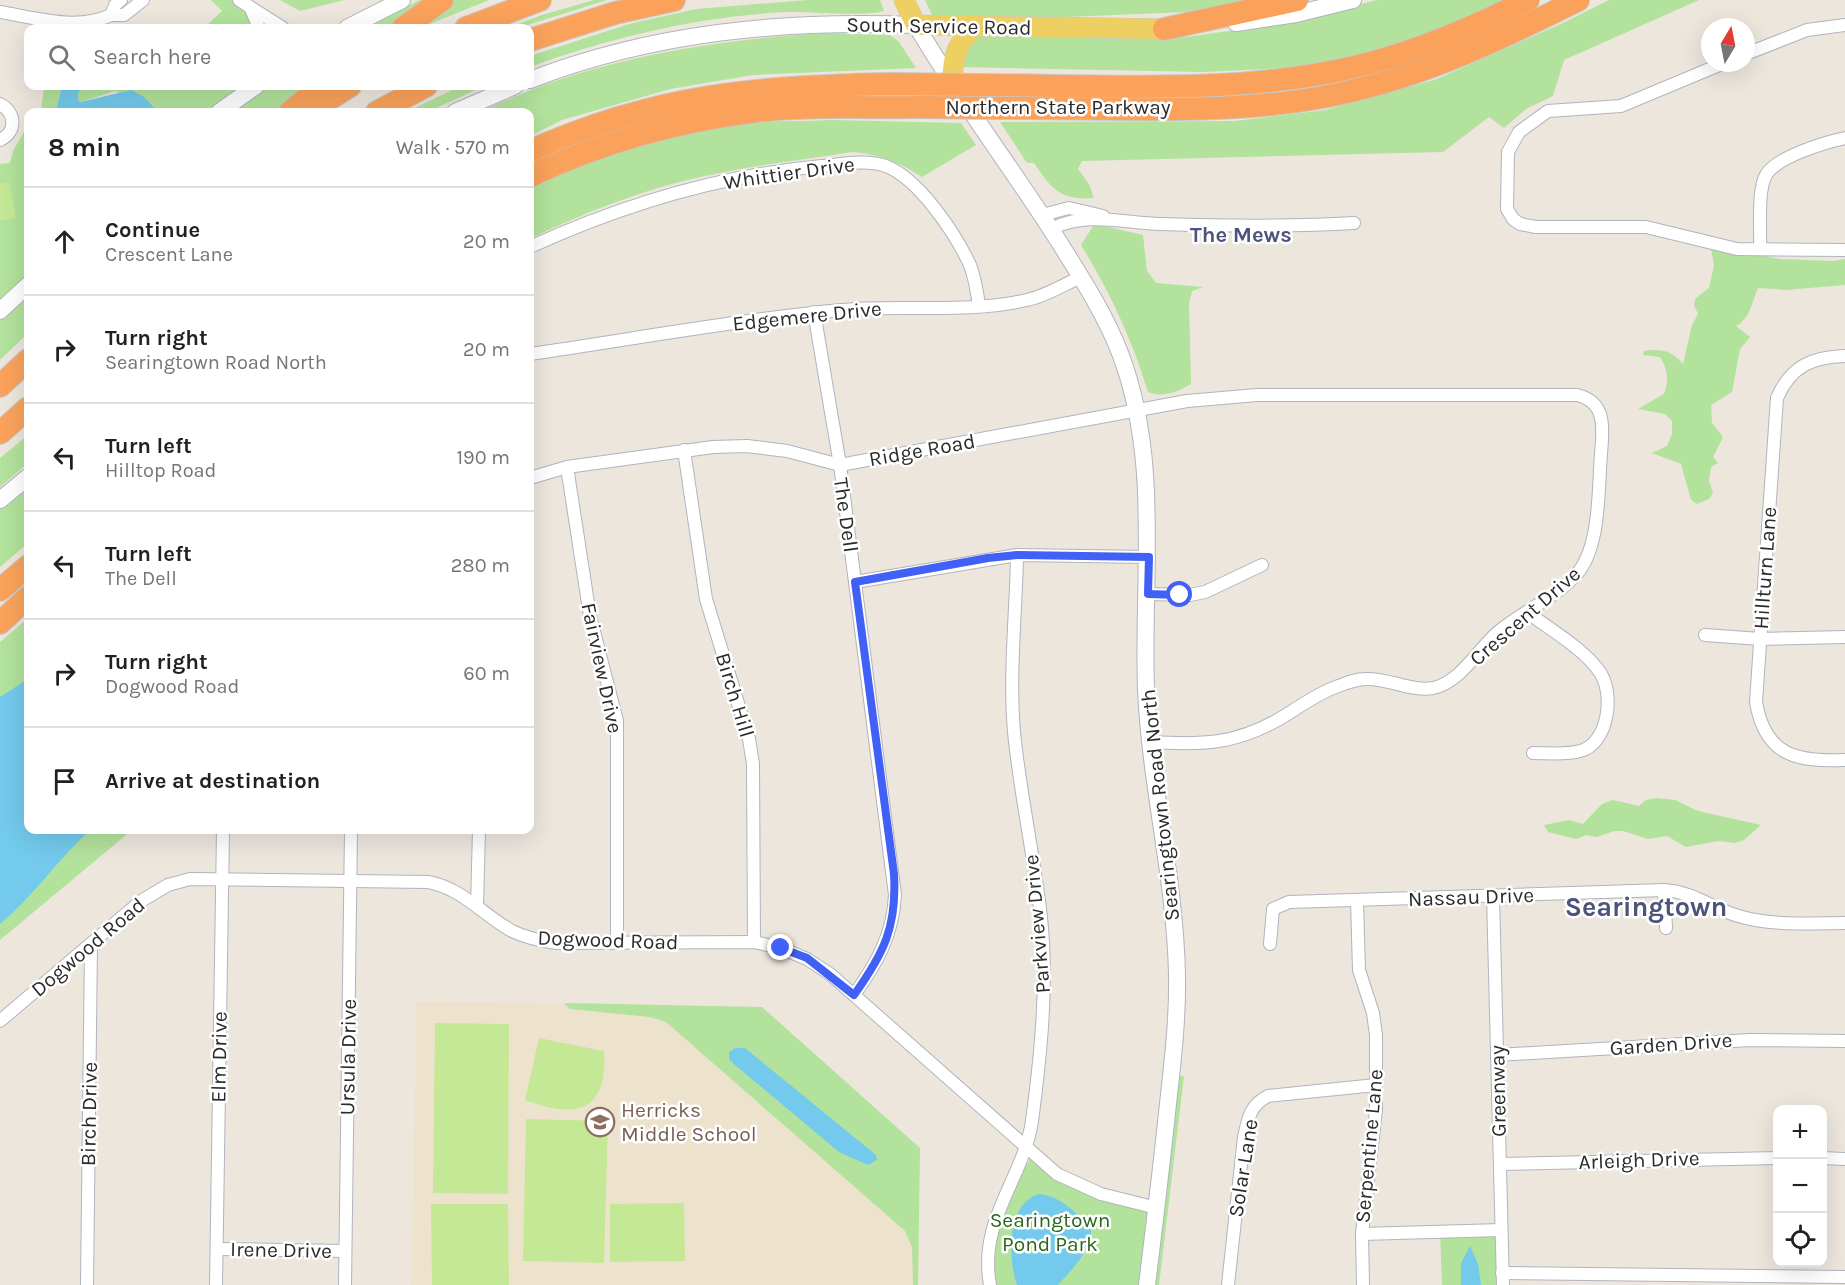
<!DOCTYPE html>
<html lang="en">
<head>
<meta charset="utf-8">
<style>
	:root { --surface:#fff; --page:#f2f2f2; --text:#202124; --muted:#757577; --line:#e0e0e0 }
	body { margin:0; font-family:Karla,sans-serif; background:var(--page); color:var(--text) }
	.controls { position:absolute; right:18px; bottom:18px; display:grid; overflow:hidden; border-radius:12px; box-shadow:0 6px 24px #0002 }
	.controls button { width:54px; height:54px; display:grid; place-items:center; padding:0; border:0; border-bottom:2px solid var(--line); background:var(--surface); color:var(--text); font:30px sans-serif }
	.compass { position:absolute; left:1701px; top:18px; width:54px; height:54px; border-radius:50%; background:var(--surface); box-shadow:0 6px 24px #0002; rotate:10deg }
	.stop { position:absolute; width:18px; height:18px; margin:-14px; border:4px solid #4160f5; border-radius:50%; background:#fff }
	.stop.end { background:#4160f5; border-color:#fff; box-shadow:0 2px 6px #0008 }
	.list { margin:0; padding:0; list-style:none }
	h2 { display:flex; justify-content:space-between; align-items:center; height:78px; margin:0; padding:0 24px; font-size:26px }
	h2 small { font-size:20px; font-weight:400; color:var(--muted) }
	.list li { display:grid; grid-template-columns:39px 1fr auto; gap:18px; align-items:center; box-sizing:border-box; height:108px; padding:0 24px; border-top:2px solid var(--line) }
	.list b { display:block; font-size:22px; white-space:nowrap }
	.list p { margin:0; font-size:20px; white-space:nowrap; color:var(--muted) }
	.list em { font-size:20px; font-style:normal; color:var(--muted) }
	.icon { flex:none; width:33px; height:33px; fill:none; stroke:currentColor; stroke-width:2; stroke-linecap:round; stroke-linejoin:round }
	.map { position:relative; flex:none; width:1845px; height:1285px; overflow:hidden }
	.search { position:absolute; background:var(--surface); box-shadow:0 6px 24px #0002; left:24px; top:24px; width:510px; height:66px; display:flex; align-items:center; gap:15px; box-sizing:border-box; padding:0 21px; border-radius:12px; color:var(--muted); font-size:22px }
	.panel { position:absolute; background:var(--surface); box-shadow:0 6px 24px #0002; left:24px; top:108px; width:510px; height:726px; border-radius:12px }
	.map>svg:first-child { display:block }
	.education { fill:#ede3cd }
	.green { fill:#b2e29b }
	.pitch { fill:#c5e897 }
	.water { fill:#73caec }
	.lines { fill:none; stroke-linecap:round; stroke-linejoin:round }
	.street-casing { stroke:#b1b4be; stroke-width:14 }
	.secondary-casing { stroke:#b1b4be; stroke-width:18 }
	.primary-casing { stroke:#c8c8c8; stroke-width:21 }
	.highway-casing { stroke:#c8c8c8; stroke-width:24 }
	.street { stroke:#fff; stroke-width:12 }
	.secondary { stroke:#fff; stroke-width:16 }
	.primary { stroke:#edcf62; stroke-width:20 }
	.highway { stroke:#faa25b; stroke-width:22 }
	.highway-bridge-casing { stroke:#c8c8c8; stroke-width:24; stroke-linecap:butt }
	.highway-bridge { stroke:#faa25b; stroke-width:22 }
	.route { stroke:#4160f5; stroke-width:8 }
	.labels { text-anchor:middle; stroke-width:5; stroke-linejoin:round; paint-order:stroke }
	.street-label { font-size:21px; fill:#2b2b2b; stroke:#fff }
	.education-label { font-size:21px; fill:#785e54; stroke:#fff; text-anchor:start }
	.park-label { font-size:21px; fill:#2a671c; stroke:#fff }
	.neighbourhood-label { font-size:22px; font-weight:bold; fill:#4c547b; stroke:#fff }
	.district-label { font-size:27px; font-weight:bold; fill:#4c547b; stroke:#fff }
</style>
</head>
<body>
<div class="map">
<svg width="1845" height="1285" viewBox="0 0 1845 1285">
	<rect width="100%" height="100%" fill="#ece6dd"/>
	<path class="education" d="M417,1002L655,1004L919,1240L918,1285H411Z"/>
	<g class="green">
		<path d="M211,0H239L259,28H204L222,11Z"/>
		<path d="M280,0H344L300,11Z"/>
		<path d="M420,0H429L390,28H360Z"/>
		<path d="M449,0H489L420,28Z"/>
		<path d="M594,0H607L518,28H508L542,15Z"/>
		<path d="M808,0H880L884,11C863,17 809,11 784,12C697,17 611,37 530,67V56L629,24L696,9Z"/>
		<path d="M925,0H1271L1187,12L1041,18L932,15Z"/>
		<path d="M1377,0H1504L1479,13L1392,46L1307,67L1203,72L960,67L966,40L977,33L1187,37L1278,24Z"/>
		<path d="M1609,0H1699L1564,60L1553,96L1526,109L1504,128L1489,117L1443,152L1082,161L1078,169L1089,184L1094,198C1060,201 1051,188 1034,163H1027L1000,122L1235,121L1325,110L1437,79L1565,22Z"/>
		<path d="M823,33L890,35L899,42L916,68L753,75L670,89L562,120L530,136V112H478C504,102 531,89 558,80C644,51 732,39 823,33Z"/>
		<path d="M44,86H62L56,112H41Z"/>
		<path d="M83,86H256L219,112H158L156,109L115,91L81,102L78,100V94Z"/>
		<path d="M266,86H310L274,112H230Z"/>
		<path d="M461,86H484L428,112H406Z"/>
		<path d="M831,120L961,123L976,145L922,177C899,162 879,154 852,152C808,159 763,164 720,173C655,185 589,210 530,239V188C591,159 659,136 726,125C760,120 797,122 831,120Z"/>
		<path d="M28,125V285L0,311V164L10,163L13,151Z"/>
		<path d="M1093,226H1104L1143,235L1147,271L1156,283L1203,287L1192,291L1189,303L1191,384C1178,392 1162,398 1148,392C1132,339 1110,292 1081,245Z"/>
		<path d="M1711,248L1750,249L1759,255L1780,259L1833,261L1845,259V285L1786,290L1758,288C1752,302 1750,319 1736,326L1750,337L1740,349L1732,392L1711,405L1712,423L1723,437L1713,457L1718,463L1711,467L1709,480L1713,493L1709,499L1697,504L1691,500L1681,464L1652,453L1667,446L1672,434V421L1665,414L1638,409L1664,394C1669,380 1668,370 1660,357L1643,355L1644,351C1661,348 1673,351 1683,364L1692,325L1698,314L1694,305L1695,299L1709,288L1714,266Z"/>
		<path d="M28,295V333L0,360V321Z"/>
		<path d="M28,435V463L0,487V458Z"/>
		<path d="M28,487V543L0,567V509Z"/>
		<path d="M28,618V830H132L0,940V642Z"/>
		<path d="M1657,798L1675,800L1698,811L1761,825L1744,840L1735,843L1718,841L1686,847L1667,836L1648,839L1623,831H1614L1597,837L1586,835L1576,839L1548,832L1544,825L1569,820L1583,824L1602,804L1613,800L1639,806L1646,800Z"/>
		<path d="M564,1003L762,1007L920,1148L918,1285H913L912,1247L905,1231L666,1022L650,1017L570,1009Z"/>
		<path d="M1169,1075L1184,1076L1159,1285H995C989,1232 1001,1202 1031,1158L1051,1174L1155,1209Z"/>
		<path d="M1501,1230L1503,1285H1442L1440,1232Z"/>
	</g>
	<g class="pitch">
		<path d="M9,182L16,218L0,221V184Z"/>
		<path d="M435,1023L509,1024L508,1194L433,1193Z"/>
		<path d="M539,1038L604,1051C608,1113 575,1119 525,1100Z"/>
		<path d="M526,1119L608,1121L604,1263L523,1261Z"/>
		<path d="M684,1203L685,1261L610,1262V1204Z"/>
		<path d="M431,1204H508L509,1285H432Z"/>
	</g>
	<g class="water">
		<path d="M62,86H82L78,94V100L81,102L131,90L144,97L158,112H56Z"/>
		<path d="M28,679V830H90C58,859 34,896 0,924V697Z"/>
		<path d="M735,1048H745L876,1155L877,1160L868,1165L839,1152L735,1065L729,1059V1052Z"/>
		<path d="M1039,1194C1060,1196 1078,1213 1091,1230C1092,1250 1071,1270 1058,1285H1017C1008,1259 1006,1204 1039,1194Z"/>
		<path d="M1470,1246L1478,1264L1481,1285H1461V1263Z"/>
	</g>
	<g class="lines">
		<g class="street-casing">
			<g id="street">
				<path d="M121,0L115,5L111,15H124L143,0"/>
				<path d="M239,0L283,28"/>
				<path d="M251,9L259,28"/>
				<path d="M0,12C35,18 77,31 111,15"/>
				<path d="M1746,54L1807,30L1845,25"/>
				<path d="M1724,63L1621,106L1548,111L1519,132L1508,152L1507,209L1513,219L1520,224L1536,227H1646L1737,249L1845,250"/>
				<path d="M0,104C16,113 17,132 0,140"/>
				<path d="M1042,215L1069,208L1103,216"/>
				<path d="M1051,229C1085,211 1124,223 1160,224C1224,226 1290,227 1354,223"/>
				<path d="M530,247C622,205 721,175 822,166C843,164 866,159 886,166C919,179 955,233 970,265C975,278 977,292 979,305"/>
				<path d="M1760,249C1761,230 1757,191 1766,175C1776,157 1826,142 1845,138"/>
				<path d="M814,312L840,465L895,895C893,935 877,963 854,995"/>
				<path d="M530,354C633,339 737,320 841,310C902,304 966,314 1027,300C1046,296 1063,285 1081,277"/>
				<path d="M1845,356C1812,357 1791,366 1777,398L1756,702C1765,756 1797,762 1845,760"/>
				<path d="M684,450L706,599L749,739L753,764L754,942"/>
				<path d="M567,467L590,616L617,721V942"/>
				<path d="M530,478L567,467L713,447L747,446L787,451L840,465L1187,401L1257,395H1577C1607,402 1603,429 1601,454C1598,489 1601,549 1575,576C1553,599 1522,612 1498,632C1478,649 1461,682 1433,688C1412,692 1388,678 1366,679C1355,679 1346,683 1336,687C1316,694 1298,708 1281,718C1235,745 1201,745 1150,742"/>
				<path d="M855,582L1017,555L1149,557"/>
				<path d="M1148,594L1190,595L1205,592L1262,565"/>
				<path d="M1527,612C1548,628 1584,649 1599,671C1615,692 1609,744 1580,751C1566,755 1548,753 1533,753"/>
				<path d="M1705,635L1760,639L1845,637"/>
				<path d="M1664,890L1666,928"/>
				<path d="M1493,896L1503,1285"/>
				<path d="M1357,901L1359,970L1373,1013L1376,1035V1110L1362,1234L1363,1285"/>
				<path d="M477,906L479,830"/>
				<path d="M1270,944L1273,909L1289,902L1664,890C1696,892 1713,910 1742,917C1775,926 1811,923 1845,923"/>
				<path d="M0,1021L141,901L168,885L190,879L428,882C462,888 483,915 512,931C526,938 541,941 557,943L754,942L781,948L807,959L830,974L1057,1174L1101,1194L1157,1208"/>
				<path d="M1497,1055L1750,1040L1845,1041"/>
				<path d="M1822,1158L1845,1159"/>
				<path d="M1500,1164L1778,1158"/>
				<path d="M1362,1234L1501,1230"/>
				<path d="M217,1249L345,1251"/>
				<path d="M1502,1273L1845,1277"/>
				<path d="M87,1285L91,944"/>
				<path d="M216,1285L223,830"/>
				<path d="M345,1285L351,830"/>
				<path d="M990,1285C978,1220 1023,1180 1032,1121C1041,1053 1048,984 1041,917C1034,855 1020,794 1014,732C1009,674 1016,613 1017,555"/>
				<path d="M1228,1285L1244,1137C1248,1119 1250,1105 1268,1096L1376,1085"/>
			</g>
		</g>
		<g class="secondary-casing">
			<g id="secondary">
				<path d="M1236,23L1296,14L1353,0"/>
				<path d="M347,28L402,0"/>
				<path d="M530,80C654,32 784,20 916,25C962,104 1018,176 1066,253C1086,285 1106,317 1120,353C1161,460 1142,577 1146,689C1150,785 1175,878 1177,974C1178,1020 1172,1067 1167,1113C1161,1170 1154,1228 1147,1285"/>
				<path d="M219,112L256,86"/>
				<path d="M455,112L515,86"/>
				<path d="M0,311L28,285"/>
				<path d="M0,500L28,477"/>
			</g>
		</g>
		<g class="primary-casing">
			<g id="primary">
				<path d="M904,0L916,25L1164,29"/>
				<path d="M952,82C953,58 956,43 975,27"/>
			</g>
		</g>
		<g class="highway-casing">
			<g id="highway">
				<path d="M403,28L442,0"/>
				<path d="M466,28L540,0"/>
				<path d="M1164,29L1297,0"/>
				<path d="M530,40L615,13L674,0"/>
				<path d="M979,85C1099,85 1233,95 1350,68C1413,54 1471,29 1528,0"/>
				<path d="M996,108C1101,107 1221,116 1323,97C1415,80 1495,42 1578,0"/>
				<path d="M290,112L317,90"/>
				<path d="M308,112L350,86"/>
				<path d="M377,112L426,86"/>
				<path d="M530,151C655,95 757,86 892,84"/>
				<path d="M530,176C601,142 678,121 757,111C809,105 863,108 916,107"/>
				<path d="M0,386L28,360"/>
				<path d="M0,433L28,408"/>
				<path d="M0,590L28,566"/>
				<path d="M0,623L28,597"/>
			</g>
		</g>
		<use href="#street" class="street"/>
		<use href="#secondary" class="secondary"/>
		<use href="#primary" class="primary"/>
		<use href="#highway" class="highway"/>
		<g class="highway-bridge-casing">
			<g id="highway-bridge">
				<path d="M892,84L979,85"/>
				<path d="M916,107L996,108"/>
			</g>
		</g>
		<use href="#highway-bridge" class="highway-bridge"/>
	</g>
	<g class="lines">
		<path class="route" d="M781,948L807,958L854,995C884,953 897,927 894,874L855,582L988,558L1017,555L1149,557L1148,594L1180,595"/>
	</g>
	<defs>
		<g id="school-ring" transform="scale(1.5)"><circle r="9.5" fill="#fff" stroke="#8d6e63" stroke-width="1.5"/><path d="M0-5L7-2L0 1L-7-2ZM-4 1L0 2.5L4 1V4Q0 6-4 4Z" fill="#8d6e63"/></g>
	</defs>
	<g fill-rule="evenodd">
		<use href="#school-ring" x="600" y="1122"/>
	</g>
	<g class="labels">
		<g class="street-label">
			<text transform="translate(939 26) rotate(1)" y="7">South Service Road</text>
			<text x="1058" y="114">Northern State Parkway</text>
			<text transform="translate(789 173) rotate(-8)" y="7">Whittier Drive</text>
			<text transform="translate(807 316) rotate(-6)" y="7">Edgemere Drive</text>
			<text transform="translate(922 450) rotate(-10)" y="7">Ridge Road</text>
			<text transform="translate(846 515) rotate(82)" y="7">The Dell</text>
			<text transform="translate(1765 568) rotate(-86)" y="7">Hillturn Lane</text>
			<text transform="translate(1525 616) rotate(-41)" y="7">Crescent Drive</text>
			<text transform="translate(602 668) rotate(78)" y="7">Fairview Drive</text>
			<text transform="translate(735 695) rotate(73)" y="7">Birch Hill</text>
			<text transform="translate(1160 805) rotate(-96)" y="7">Searingtown Road North</text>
			<text transform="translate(1471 897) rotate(-2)" y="7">Nassau Drive</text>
			<text transform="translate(1037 924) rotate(-95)" y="7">Parkview Drive</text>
			<text transform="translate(608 940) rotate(2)" y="7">Dogwood Road</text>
			<text transform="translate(88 947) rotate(-40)" y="7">Dogwood Road</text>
			<text transform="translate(1671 1044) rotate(-4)" y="7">Garden Drive</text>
			<text transform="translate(219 1057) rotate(-89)" y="7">Elm Drive</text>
			<text transform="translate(348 1057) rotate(-89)" y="7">Ursula Drive</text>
			<text transform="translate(1498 1091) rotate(-91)" y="7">Greenway</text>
			<text transform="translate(89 1114) rotate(-89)" y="7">Birch Drive</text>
			<text transform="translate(1369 1146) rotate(-85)" y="7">Serpentine Lane</text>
			<text transform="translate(1639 1160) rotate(-2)" y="7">Arleigh Drive</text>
			<text transform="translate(1243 1168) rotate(-81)" y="7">Solar Lane</text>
			<text transform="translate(281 1250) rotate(1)" y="7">Irene Drive</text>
		</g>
		<g class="education-label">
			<text x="621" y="1117">Herricks<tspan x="621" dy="24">Middle School</tspan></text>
		</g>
		<g class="park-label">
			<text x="1050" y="1227">Searingtown<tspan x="1050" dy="24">Pond Park</tspan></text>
		</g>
		<g class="neighbourhood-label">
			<text x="1241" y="242">The Mews</text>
		</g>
		<g class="district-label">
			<text x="1646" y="916">Searingtown</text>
		</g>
	</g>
</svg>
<div class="controls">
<button>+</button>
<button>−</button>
<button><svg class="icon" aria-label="locate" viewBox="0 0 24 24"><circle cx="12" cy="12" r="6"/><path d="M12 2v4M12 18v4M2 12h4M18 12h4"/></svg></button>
</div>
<svg class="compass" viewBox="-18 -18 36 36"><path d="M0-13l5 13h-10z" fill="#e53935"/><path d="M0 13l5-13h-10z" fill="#757577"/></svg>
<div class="stop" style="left:1180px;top:595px"></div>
<div class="stop end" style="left:781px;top:948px"></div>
<div class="search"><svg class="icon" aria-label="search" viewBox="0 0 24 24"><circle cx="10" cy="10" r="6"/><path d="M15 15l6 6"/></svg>Search here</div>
<section class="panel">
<h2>8 min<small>Walk · 570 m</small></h2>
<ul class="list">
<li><svg class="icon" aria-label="ahead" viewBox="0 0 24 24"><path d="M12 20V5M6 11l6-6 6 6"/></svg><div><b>Continue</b><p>Crescent Lane</p></div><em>20 m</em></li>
<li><svg class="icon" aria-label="right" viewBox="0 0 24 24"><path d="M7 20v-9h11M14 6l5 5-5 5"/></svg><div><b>Turn right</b><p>Searingtown Road North</p></div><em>20 m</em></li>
<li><svg class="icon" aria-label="left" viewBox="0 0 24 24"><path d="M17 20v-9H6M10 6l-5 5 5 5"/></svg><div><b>Turn left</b><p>Hilltop Road</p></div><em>190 m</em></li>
<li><svg class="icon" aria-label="left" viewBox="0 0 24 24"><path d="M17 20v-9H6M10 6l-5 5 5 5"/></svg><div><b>Turn left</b><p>The Dell</p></div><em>280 m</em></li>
<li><svg class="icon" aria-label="right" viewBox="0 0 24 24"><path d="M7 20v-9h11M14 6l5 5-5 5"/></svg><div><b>Turn right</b><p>Dogwood Road</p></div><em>60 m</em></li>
<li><svg class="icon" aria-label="arrive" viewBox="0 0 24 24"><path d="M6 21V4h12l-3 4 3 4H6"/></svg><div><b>Arrive at destination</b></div></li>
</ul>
</section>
</div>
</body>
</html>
